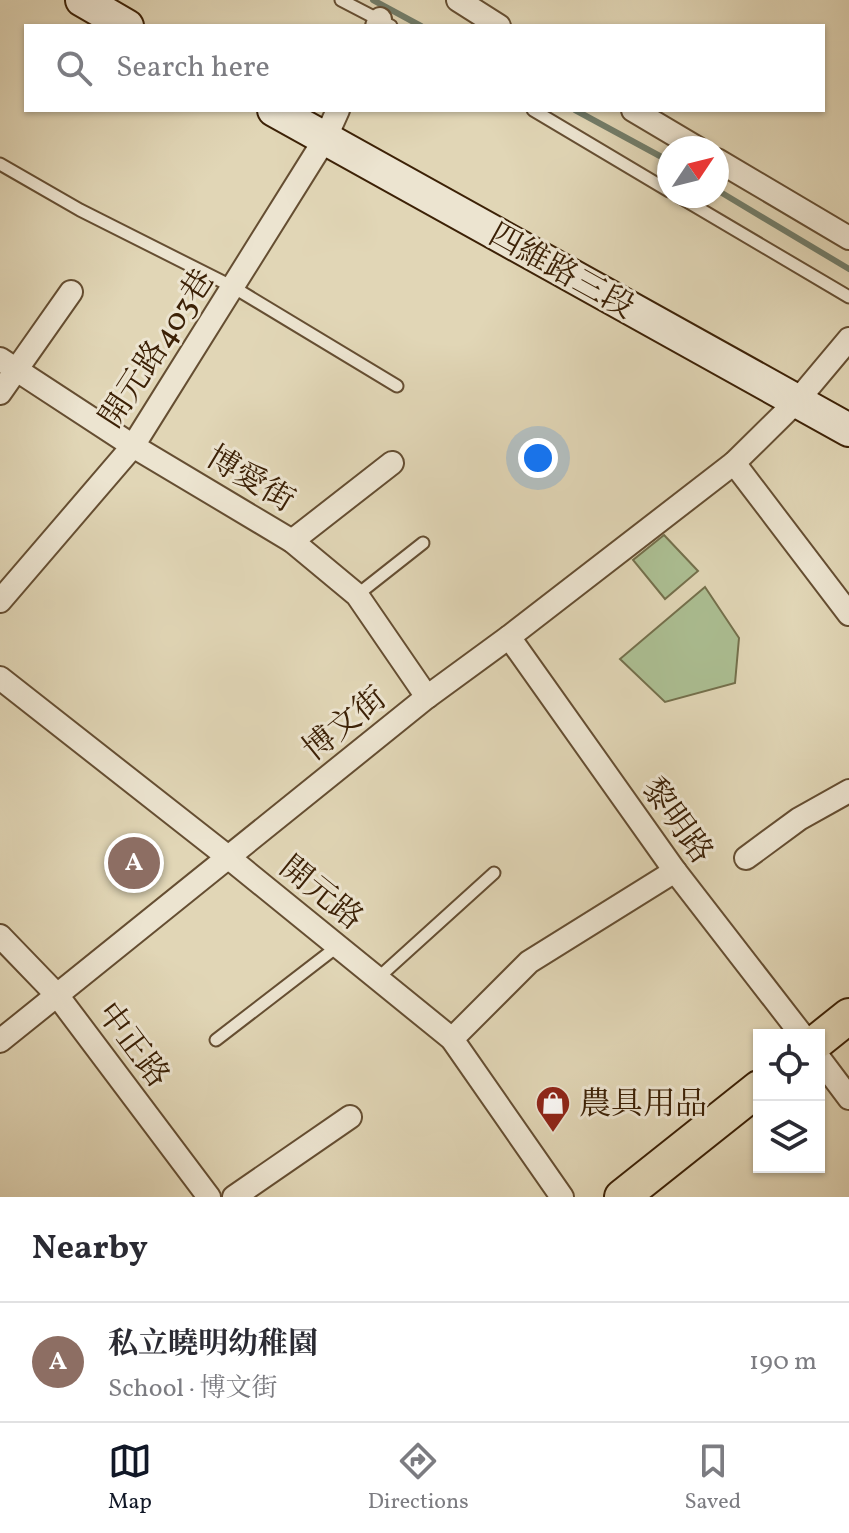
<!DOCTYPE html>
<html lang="en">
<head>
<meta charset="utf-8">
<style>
	:root { --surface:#fff; --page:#f7f7f7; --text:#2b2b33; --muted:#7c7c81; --line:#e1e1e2; --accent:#111827 }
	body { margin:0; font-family:Vollkorn,"Noto Serif TC",serif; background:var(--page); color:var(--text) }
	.controls { position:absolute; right:24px; bottom:24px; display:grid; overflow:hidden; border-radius:0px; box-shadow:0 2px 6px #0004 }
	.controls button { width:72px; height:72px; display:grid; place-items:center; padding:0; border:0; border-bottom:2px solid var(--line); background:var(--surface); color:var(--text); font:40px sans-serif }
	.compass { position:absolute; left:657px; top:136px; width:72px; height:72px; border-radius:50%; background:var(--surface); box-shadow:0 2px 6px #0004; rotate:55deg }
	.you { position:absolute; left:538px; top:458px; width:28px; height:28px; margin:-20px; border:6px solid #fff; border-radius:50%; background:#1a73e8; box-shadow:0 0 0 12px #1a73e833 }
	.badge { display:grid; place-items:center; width:52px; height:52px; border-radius:50%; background:var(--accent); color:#fff; font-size:26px; font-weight:700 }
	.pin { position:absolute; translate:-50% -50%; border:4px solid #fff; box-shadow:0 2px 8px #0006 }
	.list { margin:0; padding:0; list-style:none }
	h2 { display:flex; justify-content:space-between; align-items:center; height:104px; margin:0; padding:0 32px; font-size:34px }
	h2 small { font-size:26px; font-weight:400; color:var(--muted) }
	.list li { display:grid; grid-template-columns:52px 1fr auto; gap:24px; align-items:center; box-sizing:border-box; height:120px; padding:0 32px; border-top:2px solid var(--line) }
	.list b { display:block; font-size:30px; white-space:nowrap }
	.list p { margin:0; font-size:26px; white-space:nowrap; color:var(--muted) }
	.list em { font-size:26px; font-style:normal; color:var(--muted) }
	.icon { flex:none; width:44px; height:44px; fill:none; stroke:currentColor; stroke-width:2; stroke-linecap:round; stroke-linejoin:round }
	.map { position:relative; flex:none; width:849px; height:1197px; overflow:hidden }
	.search { position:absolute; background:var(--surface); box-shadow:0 2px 6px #0004; left:24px; right:24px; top:24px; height:88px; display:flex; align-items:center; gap:20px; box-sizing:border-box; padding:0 28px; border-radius:0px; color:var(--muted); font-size:30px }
	.sheet { height:224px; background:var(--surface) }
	nav { display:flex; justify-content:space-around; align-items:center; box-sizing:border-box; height:112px; border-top:2px solid var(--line); background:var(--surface); font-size:22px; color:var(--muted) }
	nav a { display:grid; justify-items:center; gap:4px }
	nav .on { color:var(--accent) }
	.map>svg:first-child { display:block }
	.green { fill:#acbf93; stroke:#74704c; stroke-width:2 }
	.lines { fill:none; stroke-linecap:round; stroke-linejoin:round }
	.stream { stroke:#717c69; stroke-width:6 }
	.lane-casing { stroke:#654e32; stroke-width:15 }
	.street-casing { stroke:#654e32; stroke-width:26 }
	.secondary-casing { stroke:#3c2106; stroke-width:36 }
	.primary-casing { stroke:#3c2106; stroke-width:38 }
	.lane { stroke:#ece4d0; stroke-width:11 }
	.street { stroke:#ece4d0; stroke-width:22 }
	.secondary { stroke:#ece4d0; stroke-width:32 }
	.primary { stroke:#e1d6b6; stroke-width:34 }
	.labels { text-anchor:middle; stroke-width:6; stroke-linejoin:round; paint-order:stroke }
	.street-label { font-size:32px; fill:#3c2106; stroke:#ece4d0 }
	.poi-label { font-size:32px; fill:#3c2106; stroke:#ece4d0; text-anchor:start }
</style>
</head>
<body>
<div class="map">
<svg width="849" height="1197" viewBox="0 0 849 1197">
	<rect width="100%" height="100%" fill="#e1d6b6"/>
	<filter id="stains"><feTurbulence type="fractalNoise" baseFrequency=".0025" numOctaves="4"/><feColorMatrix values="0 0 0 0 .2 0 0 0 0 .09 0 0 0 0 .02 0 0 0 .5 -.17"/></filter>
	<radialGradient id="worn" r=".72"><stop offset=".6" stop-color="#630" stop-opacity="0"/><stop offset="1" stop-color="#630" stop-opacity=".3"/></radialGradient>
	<g class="green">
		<path d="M664,535L698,571L665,599L633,560Z"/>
		<path d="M705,587L739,638L735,683L665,702L620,659Z"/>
	</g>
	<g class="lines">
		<g class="stream">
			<path d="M373,0L421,26"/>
			<path d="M575,110L669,161"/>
			<path d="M717,190L849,269"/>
		</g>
		<g class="lane-casing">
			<g id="lane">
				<path d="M341,0L391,26"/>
				<path d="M533,110L669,191"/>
				<path d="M0,164L80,210L233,287L397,386"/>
				<path d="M678,196L849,297"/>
				<path d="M357,595L423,543"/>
				<path d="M378,978L494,873"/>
				<path d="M216,1040L338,946"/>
			</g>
		</g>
		<g class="street-casing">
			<g id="street">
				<path d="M458,0L499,26"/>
				<path d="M377,26L380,19"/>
				<path d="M633,110L697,148"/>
				<path d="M717,160L849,238"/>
				<path d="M0,359L133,446L292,541L357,595L427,697"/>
				<path d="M0,393L71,292"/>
				<path d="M734,463L849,614"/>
				<path d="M292,541L392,463"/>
				<path d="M0,601L133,446L325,139L338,110"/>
				<path d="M509,637L675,871L802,1035"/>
				<path d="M0,678L228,857L452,1039L562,1197"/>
				<path d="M746,858L799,819L849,791"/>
				<path d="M0,936L57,995L209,1197"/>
				<path d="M452,1039L529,962L675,871"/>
				<path d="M0,1041L427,697L509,637L734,463L797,401L849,339"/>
				<path d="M819,1058L849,1098"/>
				<path d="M234,1197L350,1117"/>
			</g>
		</g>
		<g class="secondary-casing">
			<g id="secondary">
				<path d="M82,0L127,26"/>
				<path d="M274,110L849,430"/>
			</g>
		</g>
		<g class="primary-casing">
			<g id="primary">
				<path d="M819,1040L849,1016"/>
				<path d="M622,1197L759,1088"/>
			</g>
		</g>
		<use href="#lane" class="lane"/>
		<use href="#street" class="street"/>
		<use href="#secondary" class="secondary"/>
		<use href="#primary" class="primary"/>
	</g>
	<defs>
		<g id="shop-pin" transform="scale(1.8)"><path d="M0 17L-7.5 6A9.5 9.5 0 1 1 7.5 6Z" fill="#8f2418" stroke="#ece4d0"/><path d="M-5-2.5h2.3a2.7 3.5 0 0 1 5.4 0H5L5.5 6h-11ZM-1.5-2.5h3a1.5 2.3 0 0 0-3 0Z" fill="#fff"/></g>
	</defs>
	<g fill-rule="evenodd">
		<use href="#shop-pin" x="553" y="1103"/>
	</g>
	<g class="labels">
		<g class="street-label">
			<text transform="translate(562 270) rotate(29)" y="11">四維路三段</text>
			<text transform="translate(156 348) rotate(-57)" y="11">開元路403巷</text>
			<text transform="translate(251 478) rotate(31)" y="11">博愛街</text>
			<text transform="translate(344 723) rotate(-39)" y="11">博文街</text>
			<text transform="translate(678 820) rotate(54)" y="11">黎明路</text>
			<text transform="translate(322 892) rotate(39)" y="11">開元路</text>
			<text transform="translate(134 1044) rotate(53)" y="11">中正路</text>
		</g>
		<g class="poi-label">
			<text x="579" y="1114">農具用品</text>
		</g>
	</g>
	<rect width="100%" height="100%" filter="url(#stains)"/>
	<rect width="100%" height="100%" fill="url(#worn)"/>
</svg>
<div class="controls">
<button><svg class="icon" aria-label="locate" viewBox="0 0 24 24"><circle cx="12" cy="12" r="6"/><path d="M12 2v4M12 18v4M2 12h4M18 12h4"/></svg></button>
<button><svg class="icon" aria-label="layers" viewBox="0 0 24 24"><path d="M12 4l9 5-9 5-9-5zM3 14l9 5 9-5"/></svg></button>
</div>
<svg class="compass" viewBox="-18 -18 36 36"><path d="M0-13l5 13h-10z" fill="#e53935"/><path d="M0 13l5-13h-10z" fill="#7c7c81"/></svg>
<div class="you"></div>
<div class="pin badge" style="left:134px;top:863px;background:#8d6e63">A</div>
<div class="search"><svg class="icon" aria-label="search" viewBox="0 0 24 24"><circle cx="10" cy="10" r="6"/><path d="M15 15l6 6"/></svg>Search here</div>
</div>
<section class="sheet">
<h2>Nearby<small></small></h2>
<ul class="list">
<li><span class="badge" style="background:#8d6e63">A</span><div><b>私立曉明幼稚園</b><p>School · 博文街</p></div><em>190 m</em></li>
</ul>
</section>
<nav>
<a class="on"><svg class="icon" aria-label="map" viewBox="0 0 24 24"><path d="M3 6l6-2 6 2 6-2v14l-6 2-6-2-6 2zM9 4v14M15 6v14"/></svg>Map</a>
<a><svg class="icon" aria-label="directions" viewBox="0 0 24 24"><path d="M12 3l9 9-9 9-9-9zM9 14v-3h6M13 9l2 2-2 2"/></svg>Directions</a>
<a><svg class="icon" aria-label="saved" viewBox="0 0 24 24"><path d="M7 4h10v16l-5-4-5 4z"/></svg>Saved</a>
</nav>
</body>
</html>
